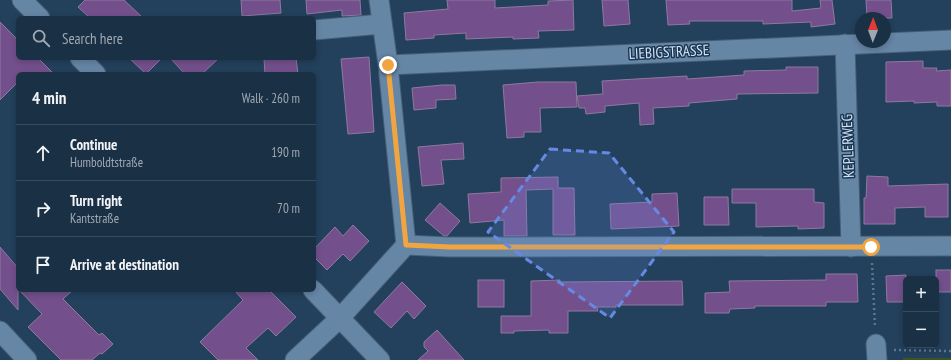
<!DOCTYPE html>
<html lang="en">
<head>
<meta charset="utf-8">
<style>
	:root { --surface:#1a3045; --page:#23384c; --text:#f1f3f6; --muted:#9fa9b3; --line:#384b5e }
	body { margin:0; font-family:"PT Sans Narrow",sans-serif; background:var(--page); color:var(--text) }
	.controls { position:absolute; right:12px; bottom:12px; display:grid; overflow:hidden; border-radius:6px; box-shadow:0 2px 6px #0003 }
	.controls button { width:36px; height:36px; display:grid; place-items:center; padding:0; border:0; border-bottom:1px solid var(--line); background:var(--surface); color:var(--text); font:20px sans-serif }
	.compass { position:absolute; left:855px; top:12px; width:36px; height:36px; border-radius:50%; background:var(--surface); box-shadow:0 2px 6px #0003; rotate:1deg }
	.stop { position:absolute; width:12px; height:12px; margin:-9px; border:3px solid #f1a540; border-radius:50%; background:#fff }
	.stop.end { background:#f1a540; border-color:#fff; box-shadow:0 1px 4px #0008 }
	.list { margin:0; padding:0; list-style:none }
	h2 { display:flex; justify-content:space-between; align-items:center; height:52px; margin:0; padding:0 16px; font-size:17px }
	h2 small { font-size:13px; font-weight:400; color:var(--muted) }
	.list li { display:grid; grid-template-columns:26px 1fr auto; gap:12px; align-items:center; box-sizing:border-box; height:56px; padding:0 16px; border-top:1px solid var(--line) }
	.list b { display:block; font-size:15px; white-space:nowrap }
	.list p { margin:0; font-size:13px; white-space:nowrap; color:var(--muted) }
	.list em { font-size:13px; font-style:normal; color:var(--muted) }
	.icon { flex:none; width:22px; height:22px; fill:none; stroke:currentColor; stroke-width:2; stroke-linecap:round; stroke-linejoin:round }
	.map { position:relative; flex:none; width:951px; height:360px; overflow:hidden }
	.search { position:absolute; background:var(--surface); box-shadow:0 2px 6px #0003; left:16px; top:16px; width:300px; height:44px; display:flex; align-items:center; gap:10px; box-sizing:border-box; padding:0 14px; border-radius:6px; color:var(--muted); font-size:15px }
	.panel { position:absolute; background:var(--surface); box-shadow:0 2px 6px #0003; left:16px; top:72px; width:300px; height:220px; border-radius:6px }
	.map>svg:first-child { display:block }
	.green { fill:#3c5322 }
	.building { fill:#73508c; stroke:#8e799f }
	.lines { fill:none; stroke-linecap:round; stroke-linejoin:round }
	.minor-casing { stroke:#465f77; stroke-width:21 }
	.path { stroke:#5e7790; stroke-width:2.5; stroke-dasharray:2 3; stroke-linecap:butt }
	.minor { stroke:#6686a6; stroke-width:19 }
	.route { stroke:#f1a540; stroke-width:5 }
	.marked { fill:#668ae4; fill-opacity:0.2; stroke:#668ae4; stroke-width:3; stroke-dasharray:8 5; stroke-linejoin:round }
	.labels { text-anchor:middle; stroke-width:3; stroke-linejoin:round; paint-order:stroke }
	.street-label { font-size:15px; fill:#d3e4f6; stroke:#193551 }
</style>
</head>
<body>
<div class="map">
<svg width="951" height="360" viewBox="0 0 951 360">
	<rect width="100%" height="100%" fill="#23405c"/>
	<rect class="green" x="903" y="358" width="48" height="2"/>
	<g class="building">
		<path d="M85,0H124L143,18H90L78,7Z"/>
		<path d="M241,0H280L281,13L242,16Z"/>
		<path d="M306,0H360L361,15L342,16V10L307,14Z"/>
		<path d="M447,0H495V8L548,5V1L573,0L574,30L538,31L539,38L513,39V37L466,39V33L434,35V38L406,40L404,13L448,9Z"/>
		<path d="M602,0H628L630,24L604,26Z"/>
		<path d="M666,0H792V11L821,8L820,0H832L835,24L811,27V22L763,24V21H689L690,24L668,25Z"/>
		<path d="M866,0H891L892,18H867Z"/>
		<path d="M0,22L18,40V58H38L54,74H18V82L0,100Z"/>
		<path d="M369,57L374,132L348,134L341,59Z"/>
		<path d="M129,58H162L146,74Z"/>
		<path d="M170,58H219L202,74H185Z"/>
		<path d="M279,58H296L298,74H265L264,59Z"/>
		<path d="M923,61V68H937L936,71L951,70V106H937V102L914,103V101L886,102V62Z"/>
		<path d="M786,67H818V93L737,94V99L689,103V106L653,108L654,124L640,125L639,103L605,106V112L586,114L585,108H579L577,96L603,94L602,81L687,76V79L744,75V71L786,70Z"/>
		<path d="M538,82H576L577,107L540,108L541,132H524V137L507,138L503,85Z"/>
		<path d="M442,85H455L456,99L436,100V108L414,110L412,88Z"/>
		<path d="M463,143L464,159L441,160L444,184L422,186L418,147Z"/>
		<path d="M867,176L888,177V186L948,184V217H925V207L895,208V224H864V198H866Z"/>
		<path d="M558,177V188H574L575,235H553V189L526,190L527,236H504V220L470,223L468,194L501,192V178Z"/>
		<path d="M732,189H814V202L824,203V228L798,229V226L756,227V203H732Z"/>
		<path d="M677,193L679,226L611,229L610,204L652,202V194Z"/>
		<path d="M704,197H728L729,225H704Z"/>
		<path d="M440,203L460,221L447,236H444L425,220Z"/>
		<path d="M353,225L369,241L350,261L343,254L327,270L314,257V249L335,227L343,236Z"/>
		<path d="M0,247L18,268V310L0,289Z"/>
		<rect x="936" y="270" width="15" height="22"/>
		<path d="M826,274H857L858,302H826V306H755V308L730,309L729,313H705V293L730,292L729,281L826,280Z"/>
		<path d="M906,275V302H887L886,276Z"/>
		<rect x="478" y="280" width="26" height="27"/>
		<path d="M560,280V282L682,281L683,305H616V307H597L598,311H568V333H549V330L514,331V333H501V316H531V281Z"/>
		<path d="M402,282L426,306L414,319L407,311L391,328L374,312Z"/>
		<path d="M19,290H73L63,299L99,335L102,333L113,344L102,354L100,353L92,360H61L28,327L42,314Z"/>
		<path d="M234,290H269L296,317L276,336L268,328L246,348L258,360H218L200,342L243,300Z"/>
		<path d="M437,330L464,360H418L428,351L424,347V342Z"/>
	</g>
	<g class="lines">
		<g class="minor-casing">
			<g id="minor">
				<path d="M22,0L40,18"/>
				<path d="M379,0L388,65L406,245"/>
				<path d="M314,30L382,24"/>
				<path d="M845,44L851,247"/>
				<path d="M80,58L96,74"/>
				<path d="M388,65L951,40"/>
				<path d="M313,290L380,360"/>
				<path d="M0,331L27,360"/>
				<path d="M876,344L877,360"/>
				<path d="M295,360L340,318L406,245L449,247L951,246"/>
			</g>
		</g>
		<g class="path">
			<path d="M872,263L875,327"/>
			<path d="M894,350L951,351"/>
		</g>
		<use href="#minor" class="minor"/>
	</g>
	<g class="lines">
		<path class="route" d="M388,65L406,245L450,247H871"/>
	</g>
	<path class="marked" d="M550,149L609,153L674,232L610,318L488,232Z"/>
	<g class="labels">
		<g class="street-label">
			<text transform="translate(669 52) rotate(-3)" y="5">LIEBIGSTRASSE</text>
			<text transform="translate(848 146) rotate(-92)" y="5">KEPLERWEG</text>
		</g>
	</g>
</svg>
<div class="controls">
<button>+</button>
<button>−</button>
</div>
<svg class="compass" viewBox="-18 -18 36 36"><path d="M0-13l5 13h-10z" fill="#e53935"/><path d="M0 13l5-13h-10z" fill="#9fa9b3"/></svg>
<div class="stop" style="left:871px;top:247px"></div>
<div class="stop end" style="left:388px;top:65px"></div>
<div class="search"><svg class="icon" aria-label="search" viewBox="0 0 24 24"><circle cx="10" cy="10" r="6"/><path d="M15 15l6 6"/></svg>Search here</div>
<section class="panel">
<h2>4 min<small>Walk · 260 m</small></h2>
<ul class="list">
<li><svg class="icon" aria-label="ahead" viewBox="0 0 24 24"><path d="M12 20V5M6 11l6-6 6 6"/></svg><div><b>Continue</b><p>Humboldtstraße</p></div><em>190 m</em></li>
<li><svg class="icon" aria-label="right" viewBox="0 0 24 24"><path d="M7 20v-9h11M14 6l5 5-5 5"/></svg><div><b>Turn right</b><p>Kantstraße</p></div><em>70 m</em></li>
<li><svg class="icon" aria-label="arrive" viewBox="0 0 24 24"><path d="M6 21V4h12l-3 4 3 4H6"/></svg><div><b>Arrive at destination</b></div></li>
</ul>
</section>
</div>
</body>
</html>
